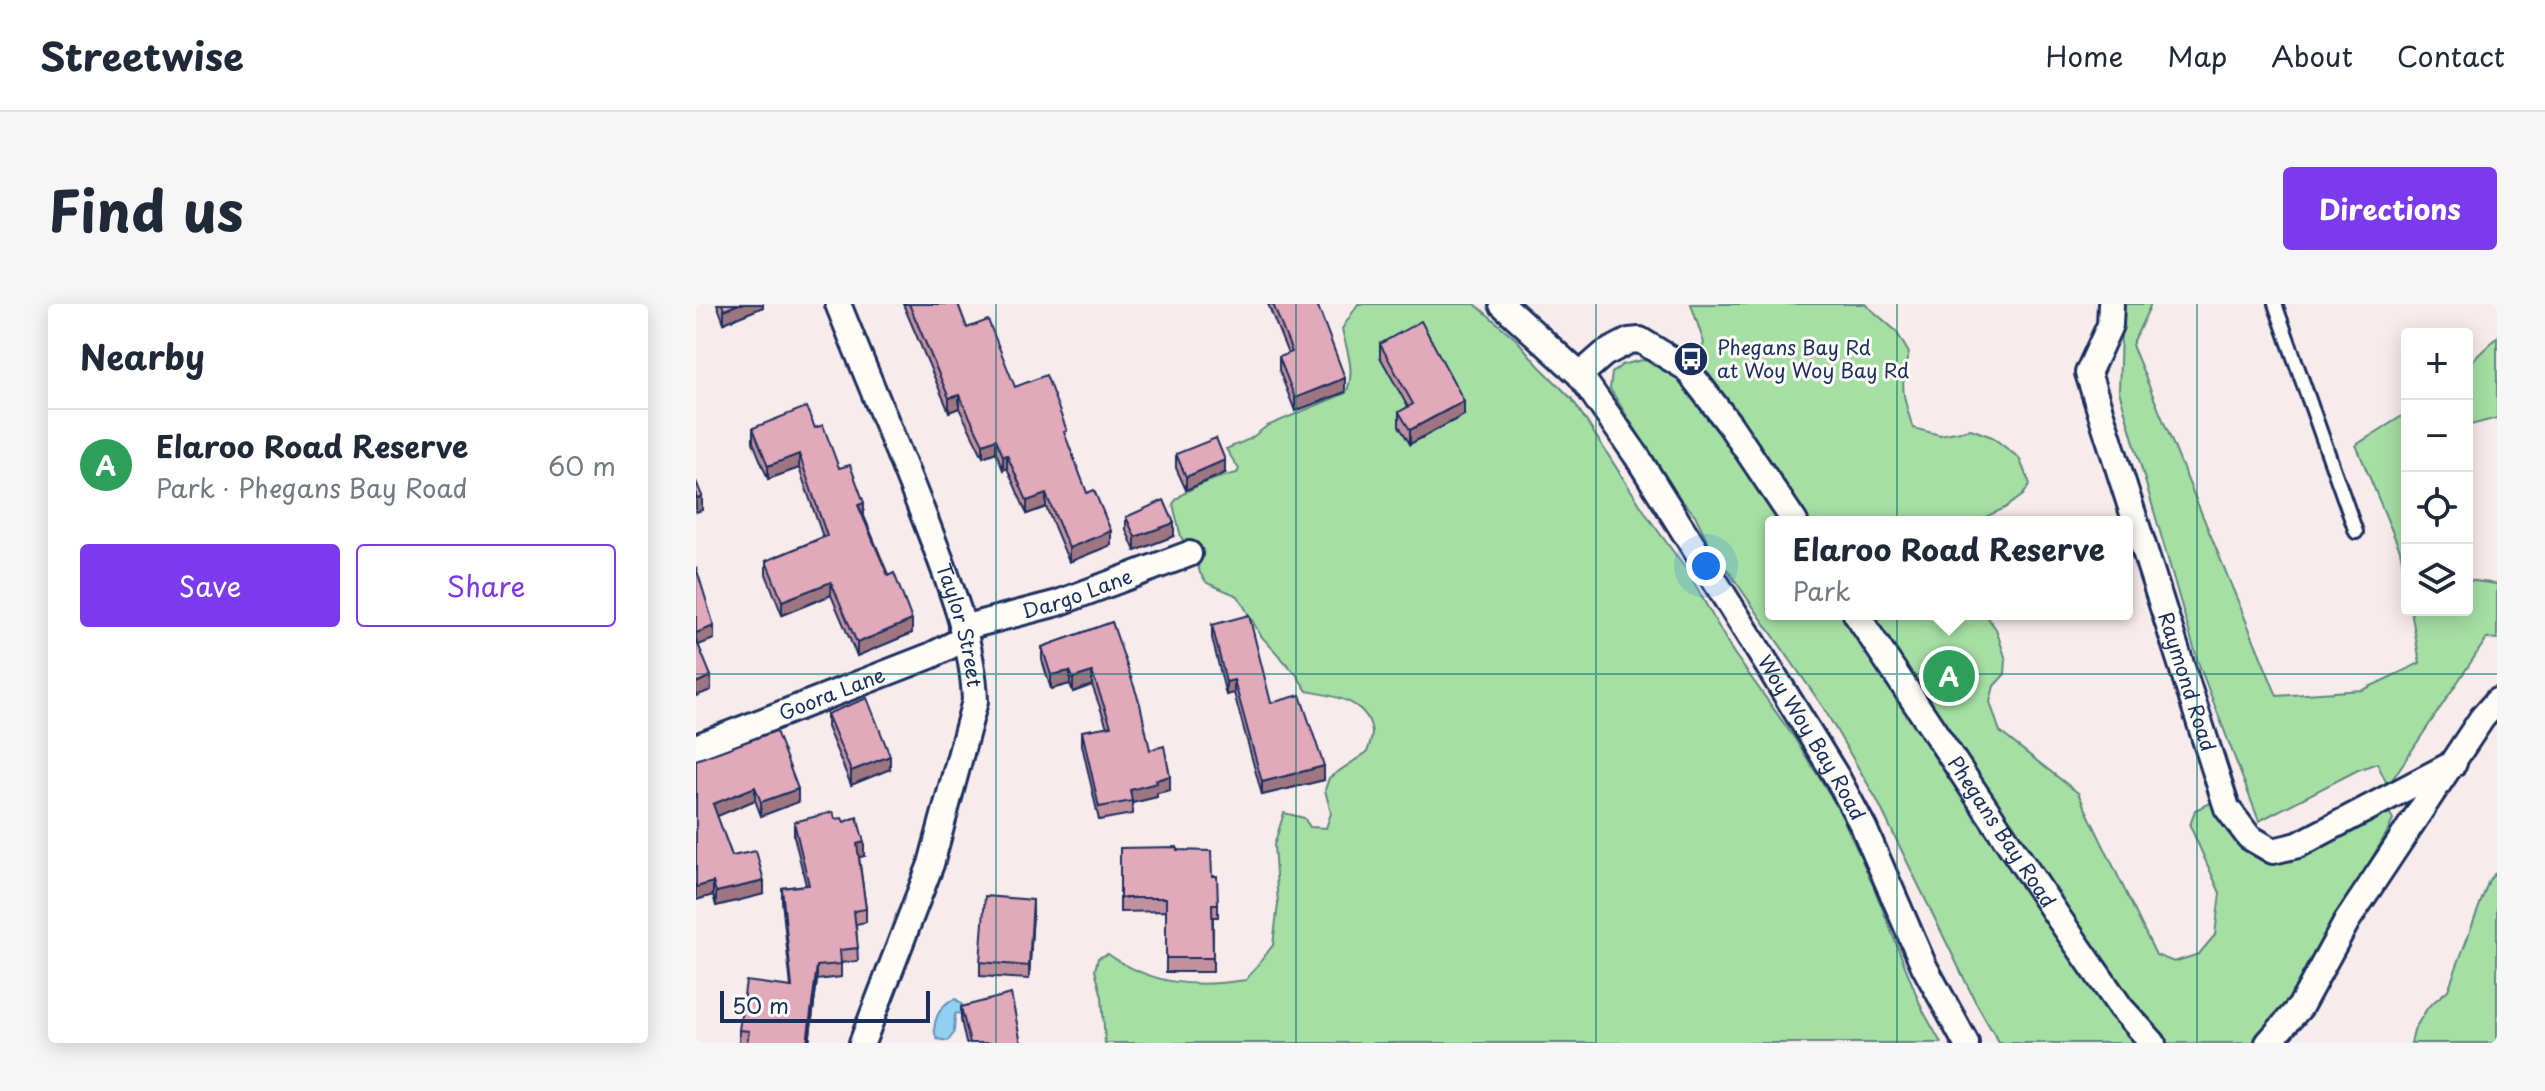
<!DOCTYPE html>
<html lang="en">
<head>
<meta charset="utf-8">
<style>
	:root { --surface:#fff; --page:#f6f6f7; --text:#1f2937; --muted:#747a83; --line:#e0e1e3; --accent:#7c3aed }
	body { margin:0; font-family:"Playpen Sans",sans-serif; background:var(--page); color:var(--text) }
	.controls { position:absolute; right:24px; top:24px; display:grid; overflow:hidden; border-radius:8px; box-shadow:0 4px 20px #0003 }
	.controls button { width:72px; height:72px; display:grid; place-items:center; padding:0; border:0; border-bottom:2px solid var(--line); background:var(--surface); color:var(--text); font:40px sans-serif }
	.scale { position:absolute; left:24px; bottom:20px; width:210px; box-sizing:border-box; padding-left:8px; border:4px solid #1b2f5e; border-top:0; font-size:22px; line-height:28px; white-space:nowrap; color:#1b2f5e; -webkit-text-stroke:6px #fdfcf7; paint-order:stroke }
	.you { position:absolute; left:1010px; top:262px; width:28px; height:28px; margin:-20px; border:6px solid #fff; border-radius:50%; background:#1a73e8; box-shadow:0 0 0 12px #1a73e833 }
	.badge { display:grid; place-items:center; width:52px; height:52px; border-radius:50%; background:var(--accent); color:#fff; font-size:26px; font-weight:700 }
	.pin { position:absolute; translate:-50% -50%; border:4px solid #fff; box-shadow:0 2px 8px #0006 }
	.popup { position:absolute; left:1069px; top:212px; width:368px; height:104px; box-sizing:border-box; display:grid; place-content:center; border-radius:8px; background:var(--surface); filter:drop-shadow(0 2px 6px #0005); font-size:26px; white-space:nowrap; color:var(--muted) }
	.popup b { font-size:30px; color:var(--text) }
	.popup::after { content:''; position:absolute; left:50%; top:100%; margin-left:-16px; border:16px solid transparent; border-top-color:var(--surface) }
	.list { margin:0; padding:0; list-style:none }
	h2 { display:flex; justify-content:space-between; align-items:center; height:104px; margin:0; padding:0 32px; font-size:34px }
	h2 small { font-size:26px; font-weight:400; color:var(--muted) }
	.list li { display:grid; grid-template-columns:52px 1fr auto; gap:24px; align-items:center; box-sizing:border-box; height:112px; padding:0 32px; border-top:2px solid var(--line) }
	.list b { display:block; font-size:30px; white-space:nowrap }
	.list p { margin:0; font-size:26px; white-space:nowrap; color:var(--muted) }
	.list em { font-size:26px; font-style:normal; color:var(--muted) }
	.actions { display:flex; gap:16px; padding:24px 32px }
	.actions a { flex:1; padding:18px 0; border:2px solid var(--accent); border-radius:8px; text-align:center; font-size:28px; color:var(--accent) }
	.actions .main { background:var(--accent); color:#fff }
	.icon { flex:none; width:44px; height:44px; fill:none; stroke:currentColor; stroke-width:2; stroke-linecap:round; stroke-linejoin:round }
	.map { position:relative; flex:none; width:1801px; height:739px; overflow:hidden; border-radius:8px }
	header { display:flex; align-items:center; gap:48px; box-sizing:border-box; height:112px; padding:0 40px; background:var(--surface); border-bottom:2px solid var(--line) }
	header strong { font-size:38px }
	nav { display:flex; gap:44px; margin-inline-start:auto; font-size:28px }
	.intro { display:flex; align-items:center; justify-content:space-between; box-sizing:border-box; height:192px; padding:0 48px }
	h1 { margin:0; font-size:56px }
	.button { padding:20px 36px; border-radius:8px; background:var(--accent); color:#fff; font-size:28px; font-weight:700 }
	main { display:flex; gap:48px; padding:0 48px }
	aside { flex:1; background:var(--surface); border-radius:8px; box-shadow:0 4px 20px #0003 }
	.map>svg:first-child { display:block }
	.green { fill:#a5dfa4; stroke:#608781; stroke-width:2 }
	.water { fill:#91d0f2; stroke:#6290b7; stroke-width:2 }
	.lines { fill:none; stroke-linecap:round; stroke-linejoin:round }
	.lane-casing { stroke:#1b2f5e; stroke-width:18 }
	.street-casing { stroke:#1b2f5e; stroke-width:30 }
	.lane { stroke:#fdfcf7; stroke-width:12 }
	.street { stroke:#fdfcf7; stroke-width:24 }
	.wall { fill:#c291a0; stroke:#1b2f5e; stroke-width:2 }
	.shaded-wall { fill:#9e7682; stroke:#1b2f5e; stroke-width:2 }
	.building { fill:#e2a9ba; stroke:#1b2f5e; stroke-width:2 }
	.grid { fill:none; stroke:#0f766e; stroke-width:2; stroke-opacity:0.55 }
	.labels { text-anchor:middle; stroke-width:6; stroke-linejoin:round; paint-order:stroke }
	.poi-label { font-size:20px; fill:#1b2f5e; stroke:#fdfcf7; text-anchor:start }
	.street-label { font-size:20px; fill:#1b2f5e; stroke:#fdfcf7 }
</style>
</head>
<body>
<header>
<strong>Streetwise</strong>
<nav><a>Home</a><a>Map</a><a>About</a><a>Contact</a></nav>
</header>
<div class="intro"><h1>Find us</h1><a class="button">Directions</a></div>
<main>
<aside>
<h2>Nearby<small></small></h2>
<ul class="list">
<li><span class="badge" style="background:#2e9e5b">A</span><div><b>Elaroo Road Reserve</b><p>Park · Phegans Bay Road</p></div><em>60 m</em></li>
</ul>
<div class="actions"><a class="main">Save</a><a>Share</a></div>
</aside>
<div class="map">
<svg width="1801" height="739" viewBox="0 0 1801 739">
	<rect width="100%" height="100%" fill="#f8ebeb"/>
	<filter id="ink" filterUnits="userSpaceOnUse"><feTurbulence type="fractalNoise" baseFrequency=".0125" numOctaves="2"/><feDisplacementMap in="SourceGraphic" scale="16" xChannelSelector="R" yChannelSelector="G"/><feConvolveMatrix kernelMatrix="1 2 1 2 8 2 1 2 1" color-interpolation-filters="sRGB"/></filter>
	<g filter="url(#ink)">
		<g class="green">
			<path d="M662,0H779L821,36L842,61L876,95L954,216L990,265L1037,348L1099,435L1143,505L1177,581L1226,705L1245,739H409L406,693L399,666L402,654L412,650C456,681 497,684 550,676L577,641L582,600L578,541L588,509L608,514L614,523L630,524L635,509L629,486L633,474L671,448C673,443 676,434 676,429C673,396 637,392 611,387L600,370L565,332L542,292L511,279L504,269L500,254L485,233L477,200C487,184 523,173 541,169L543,165L530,145L554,135L571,122L650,89C660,67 651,48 646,25Z"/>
			<path d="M995,0H1169L1200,27L1213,49C1203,79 1207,94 1217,124L1244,131L1275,125L1296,133L1323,154L1334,180L1327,191L1309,204L1279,218H1109L1014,81L1003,52L1008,39Z"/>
			<path d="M1426,0H1455L1436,41L1581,392L1667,386L1724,359L1715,306H1771V276L1801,280V335L1791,334L1692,482L1681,459L1662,466L1563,517L1502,358L1423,87Z"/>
			<path d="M1801,33V114L1771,122V62Z"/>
			<path d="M946,56C951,57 959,57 964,59C999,76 1062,182 1087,218H1075V310H1149L1443,739H1303L1279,697L1181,496L1127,403L1012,238L999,211L980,190L914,85L916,69L926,61Z"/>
			<path d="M1711,109V283L1704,246L1660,141Z"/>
			<path d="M1170,310H1289L1300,325L1310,356L1309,370L1298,382L1294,398L1304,428L1382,489L1460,651L1478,658L1503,650L1519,631L1524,589L1494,522L1499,506L1517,498C1531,521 1545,547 1572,558C1592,566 1671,518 1692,506L1697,515L1693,525L1587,706L1562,734L1555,739H1471L1434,698Z"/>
			<path d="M1801,567V739H1715L1718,726L1732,703L1752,686L1793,576Z"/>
		</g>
		<path class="water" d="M259,695C267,699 268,704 268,712L262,709L259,710L258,729L252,737L241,735C234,721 243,700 259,695Z"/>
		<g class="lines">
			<g class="lane-casing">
				<path id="lane" d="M1579,0L1660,228"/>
			</g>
			<g class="street-casing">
				<g id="street">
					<path id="s1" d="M142,0C171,72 201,143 229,215C251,273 277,334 279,397L235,560L166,739"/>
					<path id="s2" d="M806,0L884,71L940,151L1074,365L1142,475L1168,524L1228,662L1270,739"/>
					<path id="s3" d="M1415,0L1414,21L1392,69L1531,504L1553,533L1577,547L1602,541L1758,459"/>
					<path d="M884,71L908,50L933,37L944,36L990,64L1034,121L1099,218"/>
					<path id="s4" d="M1160,310L1364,616L1425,704L1457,739"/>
					<path id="s5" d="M266,324L362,299L493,250"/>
					<path id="s6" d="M0,443L234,352L270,334"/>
					<path d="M1572,739L1604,703L1651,617L1786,414L1801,397"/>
				</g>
			</g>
			<use href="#lane" class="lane"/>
			<use href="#street" class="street"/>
		</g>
		<g class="wall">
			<path d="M21,0H67V3L28,19Z"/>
			<path d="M207,0H262L271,24L319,83L371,138L391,189L415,241L373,258L350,203L331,210L311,164L307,166L300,148L287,153L263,104L253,108Z"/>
			<path d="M572,0H621L649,88L599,107L583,66V53L592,50Z"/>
			<path d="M684,40L768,111L714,140L703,122V108L712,103L684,53Z"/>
			<path d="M57,124H119L143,164L168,212L216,329L161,352L135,291L86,311L70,270V257L127,233L103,164L72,175L57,138Z"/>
			<path d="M480,150L529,169L490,186L480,164Z"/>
			<path d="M430,213L478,232L439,247L430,226Z"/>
			<path d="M416,318L454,446L474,486L461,489V493L436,499V510L403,516L386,441V427L411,423L396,381L377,388L374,380L355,385L346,356V343Z"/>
			<path d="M516,321L575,399L628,476L566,491L538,389L530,391L516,334Z"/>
			<path d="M131,410L194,465L155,481L131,423Z"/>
			<path d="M0,456L102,498L65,512L59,496L21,512L36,552L68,590L20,602L17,591L0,596Z"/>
			<path d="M98,518L168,552L163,553L170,605V618L160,620L162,657L145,659V673L121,676L113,739H43V726L95,683L86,597V584L110,581L98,532Z"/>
			<path d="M424,544L481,546L516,572L522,600V613H517V668H470V607L424,608Z"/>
			<path d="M337,609L333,675L284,672V658Z"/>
			<path d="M265,703L325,739H270L265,716Z"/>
		</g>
		<g class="shaded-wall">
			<path d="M43,0H67V3L28,19V6Z"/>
			<path d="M649,74V88L599,107V94Z"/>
			<path d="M263,91V104L253,108V94Z"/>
			<path d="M768,97V111L714,140V126Z"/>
			<path d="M300,135V148L287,153V140Z"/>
			<path d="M103,150V164L72,175V162Z"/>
			<path d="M311,151V164L307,166V152Z"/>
			<path d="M529,156V169L490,186V173Z"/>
			<path d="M350,190V203L331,210V197Z"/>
			<path d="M6,192V206L0,208V195Z"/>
			<path d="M168,199V212L162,201Z"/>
			<path d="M478,219V232L439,247V233Z"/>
			<path d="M415,227V241L373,258V244Z"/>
			<path d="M135,278V291L86,311V297Z"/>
			<path d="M216,316V329L161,352V339Z"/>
			<path d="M18,322V335L0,342V329Z"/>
			<path d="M374,367V380L355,385V371Z"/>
			<path d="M396,368V381L377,388V374Z"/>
			<path d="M15,372V386L0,392V379Z"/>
			<path d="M538,376V389L530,391V378Z"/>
			<path d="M194,452V465L155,481V467Z"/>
			<path d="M628,462V476L566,491V478Z"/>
			<path d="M474,472V486L461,489V493L436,499L434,486L460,476Z"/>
			<path d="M59,483V496L17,514V500Z"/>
			<path d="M102,485V498L65,512V498Z"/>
			<path d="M168,538V552L161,554V540Z"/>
			<path d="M68,577V590L20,602V588Z"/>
			<path d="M17,578V591L0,596V583Z"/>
			<path d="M337,596V609L333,675V662Z"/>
			<path d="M121,662V676L113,739H111Z"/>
		</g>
		<g class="building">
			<path d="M26,0H43L28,6Z"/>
			<path d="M213,0H262L271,24L292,16L319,83L350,71L371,127L368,128L391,189L398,186L415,227L373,244L350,190L331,197L311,151L307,152L300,135L287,140L263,91L253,94Z"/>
			<path d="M577,0H621L649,74L599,94L583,53L596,48Z"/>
			<path d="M725,17L768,97L714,126L703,108L717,100L684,40Z"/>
			<path d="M110,103L119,124L127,121L143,164L154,161L168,199L162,201L192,272L198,269L216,316L161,339L135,278L86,297L70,257L131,232L103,150L72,162L57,124Z"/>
			<path d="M520,134L529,156L490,173L480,150Z"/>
			<path d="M0,177L6,192L0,195Z"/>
			<path d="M468,196L478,219L439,233L430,213Z"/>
			<path d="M0,263L18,322L0,329Z"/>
			<path d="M553,311L575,399L604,391L628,462L566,478L538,376L530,378L516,321Z"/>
			<path d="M416,318L444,400L454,446L468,442L474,472L460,476L461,479L434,486L436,497L403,503L386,427L415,422L396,368L377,374L374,367L355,371L346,343Z"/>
			<path d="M0,335L15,372L0,379Z"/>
			<path d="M171,394L194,452L155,467L131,410Z"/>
			<path d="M80,427L102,485L65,498L59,483L17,500L36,552L60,547L68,577L20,588L17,578L0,583V456Z"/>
			<path d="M137,508L139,515L146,514L148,518L161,513L168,538L161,540L170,605L158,607L162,644L144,646L145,660L121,662L111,739H51L53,727L43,726L50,677L96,683L86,584L113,581L98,518Z"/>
			<path d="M481,543V546L515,547L516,572H521L522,600H516L517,654H470V594H424V544Z"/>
			<path d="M289,592L337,596L333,662L284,658Z"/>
			<path d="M315,690L325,739H274L265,703Z"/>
		</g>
	</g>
	<path class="grid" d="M300,0V739M600,0V739M900,0V739M1201,0V739M1501,0V739M0,370H1801"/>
	<defs>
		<g id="bus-disc" transform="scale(1.8)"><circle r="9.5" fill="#1b2f5e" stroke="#fdfcf7"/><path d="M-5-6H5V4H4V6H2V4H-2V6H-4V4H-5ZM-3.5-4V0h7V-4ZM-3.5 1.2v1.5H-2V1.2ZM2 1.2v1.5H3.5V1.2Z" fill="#fff"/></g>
	</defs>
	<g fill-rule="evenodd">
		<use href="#bus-disc" x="995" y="55"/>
	</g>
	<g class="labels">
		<g class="poi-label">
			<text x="1021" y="51">Phegans Bay Rd<tspan x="1021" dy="23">at Woy Woy Bay Rd</tspan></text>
		</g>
		<g class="street-label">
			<text dy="7" stroke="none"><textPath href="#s5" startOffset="120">Dargo Lane</textPath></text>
			<text dy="7" stroke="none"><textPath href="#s1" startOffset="344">Taylor Street</textPath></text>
			<text dy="7" stroke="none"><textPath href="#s3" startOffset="398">Raymond Road</textPath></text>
			<text dy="7" stroke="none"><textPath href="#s6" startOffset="146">Goora Lane</textPath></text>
			<text dy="7" stroke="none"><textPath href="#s2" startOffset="536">Woy Woy Bay Road</textPath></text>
			<text dy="7" stroke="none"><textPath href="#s4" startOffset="262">Phegans Bay Road</textPath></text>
		</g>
	</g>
</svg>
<div class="controls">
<button>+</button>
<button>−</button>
<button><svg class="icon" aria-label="locate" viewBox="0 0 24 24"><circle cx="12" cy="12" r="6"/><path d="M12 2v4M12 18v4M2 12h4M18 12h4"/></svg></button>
<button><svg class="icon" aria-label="layers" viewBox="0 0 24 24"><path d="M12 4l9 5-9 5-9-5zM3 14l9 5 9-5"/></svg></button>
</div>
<div class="scale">50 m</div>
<div class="you"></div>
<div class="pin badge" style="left:1253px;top:372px;background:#2e9e5b">A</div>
<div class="popup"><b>Elaroo Road Reserve</b>Park</div>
</div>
</main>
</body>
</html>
